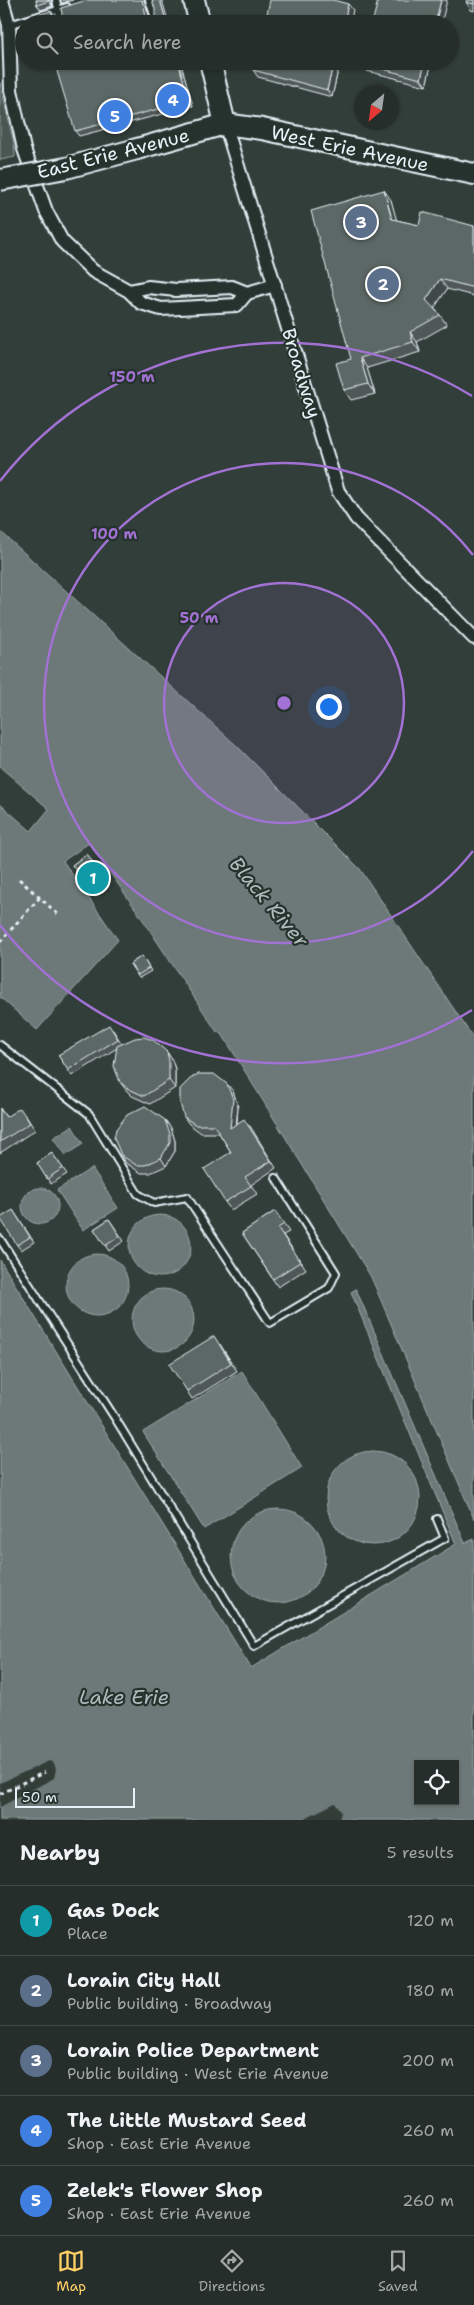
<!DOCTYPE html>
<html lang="en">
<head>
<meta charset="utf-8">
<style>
	:root { --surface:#262e2b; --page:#323a37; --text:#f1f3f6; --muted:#a4a8a9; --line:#424a47; --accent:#ffd166 }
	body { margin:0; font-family:"Shantell Sans",sans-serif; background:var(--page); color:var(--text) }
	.controls { position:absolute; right:15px; bottom:15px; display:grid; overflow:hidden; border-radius:0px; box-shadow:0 1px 4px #0004 }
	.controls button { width:45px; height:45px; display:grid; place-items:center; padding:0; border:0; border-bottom:1px solid var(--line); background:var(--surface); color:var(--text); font:25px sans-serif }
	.compass { position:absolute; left:354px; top:85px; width:45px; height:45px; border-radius:50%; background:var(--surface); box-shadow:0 1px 4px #0004; rotate:209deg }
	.scale { position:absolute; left:15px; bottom:12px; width:120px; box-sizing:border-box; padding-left:5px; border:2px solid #e8f1f8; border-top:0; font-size:14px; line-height:18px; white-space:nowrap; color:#e8f1f8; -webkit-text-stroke:4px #26332d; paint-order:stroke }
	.you { position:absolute; left:328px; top:706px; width:18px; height:18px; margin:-12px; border:4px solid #fff; border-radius:50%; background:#1a73e8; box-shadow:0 0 0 8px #1a73e833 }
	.badge { display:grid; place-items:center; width:32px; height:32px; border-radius:50%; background:var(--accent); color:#fff; font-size:16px; font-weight:700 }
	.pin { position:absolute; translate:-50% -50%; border:2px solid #fff; box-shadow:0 1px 5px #0006 }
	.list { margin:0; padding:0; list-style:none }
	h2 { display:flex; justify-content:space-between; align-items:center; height:65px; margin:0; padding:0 20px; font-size:21px }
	h2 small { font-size:16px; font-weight:400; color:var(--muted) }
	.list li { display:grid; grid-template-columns:32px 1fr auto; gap:15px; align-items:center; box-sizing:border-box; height:70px; padding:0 20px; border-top:1px solid var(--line) }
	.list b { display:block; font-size:19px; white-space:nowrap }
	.list p { margin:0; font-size:16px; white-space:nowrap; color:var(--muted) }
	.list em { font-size:16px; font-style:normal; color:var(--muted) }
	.icon { flex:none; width:28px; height:28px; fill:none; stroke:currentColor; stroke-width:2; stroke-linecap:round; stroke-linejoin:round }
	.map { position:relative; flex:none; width:474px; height:1820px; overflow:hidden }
	.search { position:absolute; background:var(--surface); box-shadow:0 1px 4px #0004; left:15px; right:15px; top:15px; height:55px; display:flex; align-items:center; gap:12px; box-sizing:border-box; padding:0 18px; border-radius:28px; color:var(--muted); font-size:19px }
	.sheet { height:415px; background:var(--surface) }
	nav { display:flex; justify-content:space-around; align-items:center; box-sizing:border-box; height:70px; border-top:1px solid var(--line); background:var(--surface); font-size:14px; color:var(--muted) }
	nav a { display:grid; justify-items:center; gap:2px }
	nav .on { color:var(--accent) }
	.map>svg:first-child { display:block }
	.green { fill:#495651; stroke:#98a4a4 }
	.water { fill:#6d7978; stroke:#9ea9ab; fill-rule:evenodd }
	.pier { fill:#323e39 }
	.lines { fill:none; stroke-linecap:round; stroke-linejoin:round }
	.lane-casing { stroke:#e8f1f8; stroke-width:10 }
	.street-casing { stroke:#e8f1f8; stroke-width:16 }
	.primary-casing { stroke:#e8f1f8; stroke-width:24 }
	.path { stroke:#e8f1f8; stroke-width:3; stroke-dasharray:4 4; stroke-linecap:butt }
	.lane { stroke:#26332d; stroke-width:6 }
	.street { stroke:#26332d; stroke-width:12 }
	.primary { stroke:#26332d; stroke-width:20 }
	.primary-bridge-casing { stroke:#e8f1f8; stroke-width:24; stroke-linecap:butt }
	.primary-bridge { stroke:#26332d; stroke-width:20 }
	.wall { fill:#4f5957; stroke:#e8f1f8 }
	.shaded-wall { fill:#404947; stroke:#e8f1f8 }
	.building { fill:#5c6865; stroke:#e8f1f8 }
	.ring { fill:none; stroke:#a171d3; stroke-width:2.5 }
	.labels { text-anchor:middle; stroke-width:4.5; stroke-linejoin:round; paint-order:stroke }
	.street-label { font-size:19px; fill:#e8f1f8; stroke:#26332d }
	.water-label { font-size:20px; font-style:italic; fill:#b1bbbe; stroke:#26332d }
	.centre { fill:#a171d3; stroke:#26332d; stroke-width:2.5 }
	.ring-label { font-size:15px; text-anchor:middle; font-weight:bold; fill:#a171d3; stroke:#26332d; stroke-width:4.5; stroke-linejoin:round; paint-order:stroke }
</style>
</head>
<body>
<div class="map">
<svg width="474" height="1820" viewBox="0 0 474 1820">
	<rect width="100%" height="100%" fill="#323e39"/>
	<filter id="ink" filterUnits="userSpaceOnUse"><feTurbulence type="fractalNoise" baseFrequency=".02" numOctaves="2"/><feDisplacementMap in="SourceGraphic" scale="10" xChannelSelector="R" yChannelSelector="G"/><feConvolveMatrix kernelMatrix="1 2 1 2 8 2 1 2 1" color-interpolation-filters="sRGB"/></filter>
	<g filter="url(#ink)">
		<path class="green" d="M0,83L14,144L15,157L0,160Z"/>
		<g class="water">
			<path d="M0,531L237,746L360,869L474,1039V1519L371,1277L222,1034L217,1032L137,911L89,843L63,861L118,940L37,1030L0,997V804L31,831L49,809L0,767Z"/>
			<path d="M72,1126L83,1144L66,1155L53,1138Z"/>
			<path d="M92,1168L118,1208L83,1230L57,1190Z"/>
			<circle cx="40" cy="1206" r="18"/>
			<circle cx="160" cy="1246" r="31"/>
			<circle cx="97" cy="1285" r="31"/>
			<path d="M0,1260L251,1668L456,1544L351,1292L356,1289L465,1543L474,1539V1820H0ZM418,1764H455V1801H418Z"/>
			<circle cx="163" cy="1320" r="31"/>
			<path d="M242,1371L302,1468L204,1529L143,1432Z"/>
			<circle cx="373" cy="1498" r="47"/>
			<circle cx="278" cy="1556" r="47"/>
		</g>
		<g class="pier">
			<path d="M49,1761L54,1763L56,1769L54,1778L0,1807V1783Z"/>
			<path d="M335,1803L341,1812L339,1820H301Z"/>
		</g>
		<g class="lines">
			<g class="lane-casing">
				<g id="lane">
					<path d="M56,0L62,24"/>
					<path d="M149,0L154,15V24"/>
					<path d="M9,25L67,7"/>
					<path d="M0,1045L89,1114L138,1194L154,1203L187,1197L270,1323L329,1288L336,1273L276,1178"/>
					<path d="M0,1239L115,1418L254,1646L445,1538L437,1519"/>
				</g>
			</g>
			<g class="street-casing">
				<g id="street">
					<path d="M2,0L9,25L11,90L24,149L46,211L62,241L93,271L129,291L141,303L161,309L237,305L247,293L232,287L176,290L148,287L129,291"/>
					<path d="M225,124L338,491L356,518L474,638"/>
					<path d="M247,293L275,285"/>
				</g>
			</g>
			<g class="primary-casing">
				<g id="primary">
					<path d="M194,0L200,24"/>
					<path d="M210,61L225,124"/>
					<path d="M137,149L225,124L262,129L474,174"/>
				</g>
			</g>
			<g class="path">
				<path d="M19,879L60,916"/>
				<path d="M0,942L40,897"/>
				<path d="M0,1794L45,1772"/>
			</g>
			<use href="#lane" class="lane"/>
			<use href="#street" class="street"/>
			<use href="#primary" class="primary"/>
			<g class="primary-bridge-casing">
				<path id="primary-bridge" d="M0,180L66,168L137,149"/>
			</g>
			<use href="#primary-bridge" class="primary-bridge"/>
		</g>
		<g class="wall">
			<path d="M36,0H51L52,6L41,10L37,5Z"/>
			<path d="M60,0H73L62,3Z"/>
			<path d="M474,0V11L471,10L466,2Z"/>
			<path d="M180,61L193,106L79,136L75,131Z"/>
			<path d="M340,61L332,97L258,77L253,70Z"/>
			<path d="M432,61L426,86L367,71L363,64Z"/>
			<path d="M391,200L396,220L419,225L474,226V296L447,289L434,308L440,315L447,325L417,342L420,352L367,368L375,394L351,400L344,390Z"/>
			<path d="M87,854L109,886L95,897L72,865Z"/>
			<path d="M142,956L151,971L139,978L130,964Z"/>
			<path d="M113,1030L122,1044L167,1052L172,1060L175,1069V1088L150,1104L132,1096L126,1090L120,1082L117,1048L72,1076L58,1055Z"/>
			<path d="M233,1091L238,1107L237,1123L250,1126L276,1168L251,1185L257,1194L231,1210L225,1202L231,1152L219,1133H201L189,1124L184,1117Z"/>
			<path d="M0,1108L6,1117L26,1116L35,1130L0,1153Z"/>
			<path d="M165,1120L171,1128L175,1141V1151L166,1166L150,1173H141L126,1163L121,1155Z"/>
			<path d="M52,1153L67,1174L51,1184L37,1163Z"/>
			<path d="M13,1210L34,1242L21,1250L17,1245Z"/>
			<path d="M275,1211L289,1232L283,1235L306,1269L278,1287L242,1233Z"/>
			<path d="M109,1219L124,1241L109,1251L94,1229Z"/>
			<path d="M220,1344L237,1371L192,1399L187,1391Z"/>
		</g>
		<g class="shaded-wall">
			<path d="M49,0H51L52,6L49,1Z"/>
			<path d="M142,0H144L149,16V24H148L146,19Z"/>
			<path d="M160,0H162L169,24H167Z"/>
			<path d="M441,0H447L441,24H435Z"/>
			<path d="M348,4L353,10L350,24L344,22Z"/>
			<path d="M51,11L55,16L57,24L55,22Z"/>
			<path d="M178,61H180L193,106L189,101Z"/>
			<path d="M334,61H340L332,97L327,90Z"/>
			<path d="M425,61H432L426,86L421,79Z"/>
			<path d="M384,190L391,200L399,229L392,219Z"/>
			<path d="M440,279L447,289L433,310L426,300Z"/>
			<path d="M410,332L417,342L420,352L413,342Z"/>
			<path d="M360,358L367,368L375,394L368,384Z"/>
			<path d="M167,1052L172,1060L175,1069V1088L169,1080Z"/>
			<path d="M227,1084L233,1091L238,1107L235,1135L230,1128Z"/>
			<path d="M165,1120L171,1128L175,1141V1151L166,1166L161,1158Z"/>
		</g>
		<g class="building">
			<path d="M36,0H49V1L37,5Z"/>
			<path d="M87,0H142L145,11L146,19L148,23H152L155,19V9L152,0H160L167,24H43L40,14L51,11L55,22L60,24L63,20L61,8Z"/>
			<path d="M270,0H333L348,4L344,22L349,24H265Z"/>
			<path d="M378,0H441L435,24H372Z"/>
			<path d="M467,0H474V4L466,2Z"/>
			<path d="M54,61H178L189,101L75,131Z"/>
			<path d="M255,61H334L327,90L253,70Z"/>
			<path d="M363,61H425L421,79L363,64Z"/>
			<path d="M384,190L392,219L419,225L422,212L474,226V288L440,279L426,300L440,315L410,332L413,342L360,358L368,384L344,390L336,363L351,359L311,211Z"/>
			<path d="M87,854L106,881L91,891L72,865Z"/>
			<path d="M142,956L149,968L138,975L130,964Z"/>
			<path d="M109,1025L118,1039L68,1070L58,1055Z"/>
			<path d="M144,1037L153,1040L167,1052L169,1061V1080L144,1096L127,1088L120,1082L114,1066L117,1046L135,1038Z"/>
			<path d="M198,1074H214L227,1084L233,1099L230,1128L244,1119L271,1161L245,1177L251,1186L225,1202L204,1169L231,1152L214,1125H196L184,1117L180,1103V1089L190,1079Z"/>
			<path d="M145,1106L165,1120L170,1134V1143L161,1158L145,1165H136L121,1155L114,1138L116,1129L127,1115Z"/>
			<path d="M20,1108L30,1123L0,1142V1109L6,1117Z"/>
			<path d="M52,1153L63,1168L47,1179L37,1163Z"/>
			<path d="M13,1210L30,1237L17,1245L0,1218Z"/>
			<path d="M275,1211L284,1224L278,1228L300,1262L273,1279L242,1233Z"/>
			<path d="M109,1219L120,1236L105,1246L94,1229Z"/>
			<path d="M214,1336L231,1363L187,1391L169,1364Z"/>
		</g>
	</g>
	<circle cx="284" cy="703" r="120" fill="#a171d3" fill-opacity=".12"/>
	<g class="ring">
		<circle cx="284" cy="703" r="120"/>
		<path d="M473 851A240 240 0 1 1 473 555"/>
		<path d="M472 1010A360 360 0 0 1 0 925M0 481A360 360 0 0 1 472 396"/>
	</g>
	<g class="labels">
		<g class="street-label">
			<text transform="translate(350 148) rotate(12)" y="7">West Erie Avenue</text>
			<text transform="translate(113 153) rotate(-14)" y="7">East Erie Avenue</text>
			<text transform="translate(302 373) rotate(73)" y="7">Broadway</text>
		</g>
		<g class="water-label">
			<text transform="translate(269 902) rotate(50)" y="7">Black River</text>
			<text x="124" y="1704">Lake Erie</text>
		</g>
	</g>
	<circle cx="284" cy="703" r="8" class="centre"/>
	<g class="ring-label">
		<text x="132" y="382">150 m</text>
		<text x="114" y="539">100 m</text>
		<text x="199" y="623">50 m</text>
	</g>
</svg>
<div class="controls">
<button><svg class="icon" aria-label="locate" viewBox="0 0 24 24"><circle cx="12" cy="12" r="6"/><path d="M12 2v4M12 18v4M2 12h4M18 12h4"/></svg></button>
</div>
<svg class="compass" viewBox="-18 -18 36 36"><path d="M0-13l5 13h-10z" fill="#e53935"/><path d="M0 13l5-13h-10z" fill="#a4a8a9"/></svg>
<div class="scale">50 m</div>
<div class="you"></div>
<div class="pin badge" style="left:93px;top:878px;background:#0f9aa8">1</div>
<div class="pin badge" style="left:383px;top:284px;background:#5c6f8a">2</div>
<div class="pin badge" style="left:361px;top:222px;background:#5c6f8a">3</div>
<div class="pin badge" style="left:173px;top:100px;background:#3f7fe0">4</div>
<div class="pin badge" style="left:115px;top:116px;background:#3f7fe0">5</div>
<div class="search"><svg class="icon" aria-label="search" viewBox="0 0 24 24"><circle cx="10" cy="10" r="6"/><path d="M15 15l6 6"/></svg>Search here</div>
</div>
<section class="sheet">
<h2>Nearby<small>5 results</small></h2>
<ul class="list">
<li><span class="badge" style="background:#0f9aa8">1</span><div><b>Gas Dock</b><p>Place</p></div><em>120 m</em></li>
<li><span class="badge" style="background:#5c6f8a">2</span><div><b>Lorain City Hall</b><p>Public building · Broadway</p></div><em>180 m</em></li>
<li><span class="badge" style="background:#5c6f8a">3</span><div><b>Lorain Police Department</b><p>Public building · West Erie Avenue</p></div><em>200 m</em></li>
<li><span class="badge" style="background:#3f7fe0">4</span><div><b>The Little Mustard Seed</b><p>Shop · East Erie Avenue</p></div><em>260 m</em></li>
<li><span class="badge" style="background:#3f7fe0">5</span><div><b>Zelek's Flower Shop</b><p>Shop · East Erie Avenue</p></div><em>260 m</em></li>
</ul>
</section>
<nav>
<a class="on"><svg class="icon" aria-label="map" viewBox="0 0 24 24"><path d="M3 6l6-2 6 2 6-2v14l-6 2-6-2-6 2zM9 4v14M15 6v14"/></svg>Map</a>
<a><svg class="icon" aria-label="directions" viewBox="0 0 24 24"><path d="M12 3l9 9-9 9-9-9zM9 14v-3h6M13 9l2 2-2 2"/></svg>Directions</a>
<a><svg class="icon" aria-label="saved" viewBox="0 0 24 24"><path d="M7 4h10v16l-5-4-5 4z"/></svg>Saved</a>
</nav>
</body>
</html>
